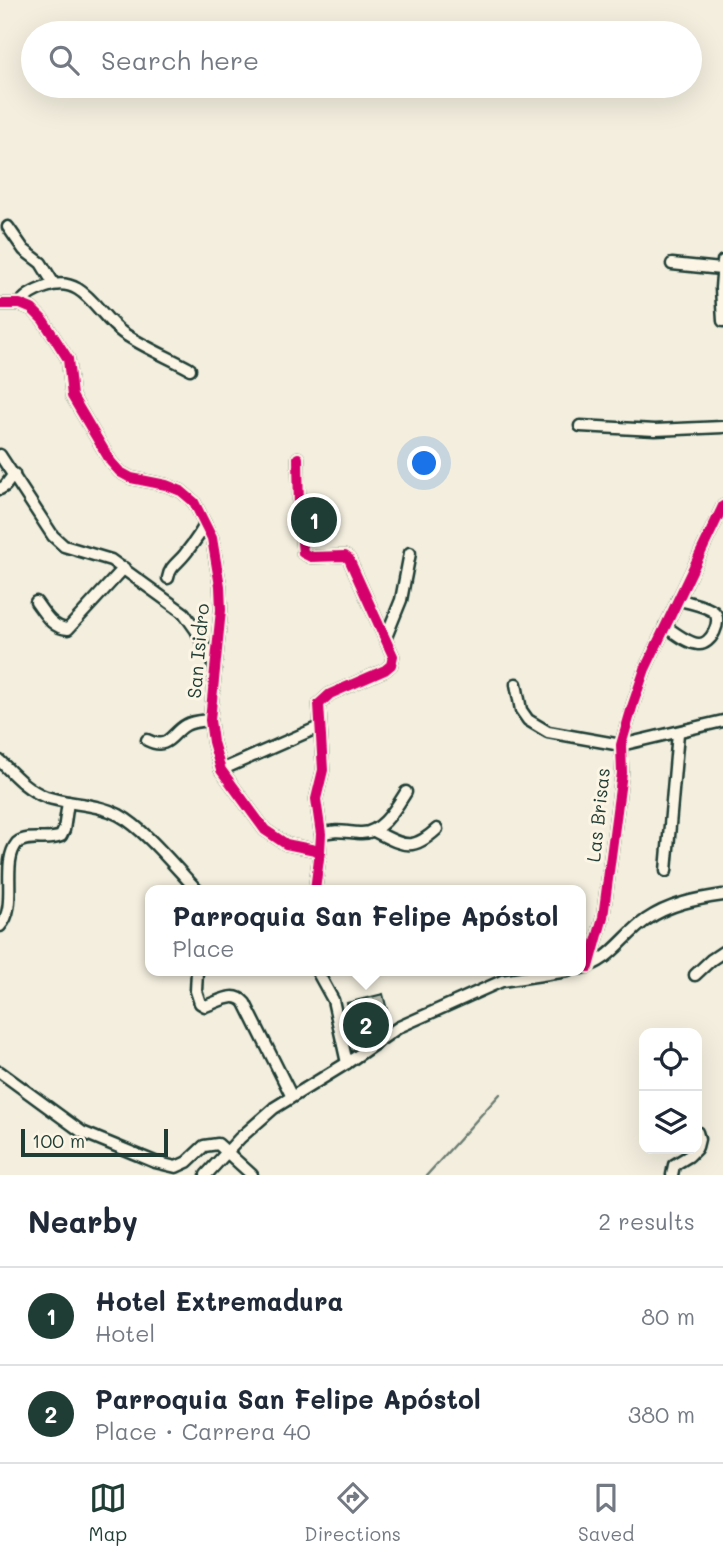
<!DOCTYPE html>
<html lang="en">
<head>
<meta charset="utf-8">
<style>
	:root { --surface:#fff; --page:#f2f2f3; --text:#1f2937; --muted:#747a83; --line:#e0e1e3; --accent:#1f3d34 }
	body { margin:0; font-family:Mali,sans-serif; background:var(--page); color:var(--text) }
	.controls { position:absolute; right:21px; bottom:21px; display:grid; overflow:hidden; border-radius:14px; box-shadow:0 7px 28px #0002 }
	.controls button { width:63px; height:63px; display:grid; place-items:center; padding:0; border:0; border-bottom:2px solid var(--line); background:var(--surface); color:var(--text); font:35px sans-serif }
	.scale { position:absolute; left:21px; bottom:18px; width:147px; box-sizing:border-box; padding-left:7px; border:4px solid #1f3d34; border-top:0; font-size:19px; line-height:24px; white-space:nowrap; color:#1f3d34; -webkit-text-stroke:5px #fcf5e5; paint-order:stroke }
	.you { position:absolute; left:425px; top:464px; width:24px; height:24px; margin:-18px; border:5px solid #fff; border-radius:50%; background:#1a73e8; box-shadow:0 0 0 10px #1a73e833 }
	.badge { display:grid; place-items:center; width:46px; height:46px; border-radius:50%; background:var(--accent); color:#fff; font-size:23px; font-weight:700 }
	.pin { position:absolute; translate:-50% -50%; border:4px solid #fff; box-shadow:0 2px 7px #0006 }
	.popup { position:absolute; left:145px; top:885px; width:441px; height:91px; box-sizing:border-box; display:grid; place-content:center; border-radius:14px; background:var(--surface); filter:drop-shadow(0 2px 5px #0005); font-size:23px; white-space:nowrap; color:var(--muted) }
	.popup b { font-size:26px; color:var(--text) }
	.popup::after { content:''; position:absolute; left:50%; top:100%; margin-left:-14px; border:14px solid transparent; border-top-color:var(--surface) }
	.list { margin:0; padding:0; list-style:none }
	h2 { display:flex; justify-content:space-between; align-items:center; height:91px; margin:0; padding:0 28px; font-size:30px }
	h2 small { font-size:23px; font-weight:400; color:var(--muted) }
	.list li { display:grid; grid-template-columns:46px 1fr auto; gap:21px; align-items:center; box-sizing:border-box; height:98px; padding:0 28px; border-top:2px solid var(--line) }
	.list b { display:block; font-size:26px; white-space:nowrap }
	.list p { margin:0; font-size:23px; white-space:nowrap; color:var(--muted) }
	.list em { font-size:23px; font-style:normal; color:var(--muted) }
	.icon { flex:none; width:38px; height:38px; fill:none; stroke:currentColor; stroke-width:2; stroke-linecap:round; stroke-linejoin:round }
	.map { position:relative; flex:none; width:723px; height:1175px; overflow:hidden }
	.search { position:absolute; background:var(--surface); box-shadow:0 7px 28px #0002; left:21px; right:21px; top:21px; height:77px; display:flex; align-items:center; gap:18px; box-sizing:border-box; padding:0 24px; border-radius:38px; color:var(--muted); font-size:26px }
	.sheet { height:287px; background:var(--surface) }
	nav { display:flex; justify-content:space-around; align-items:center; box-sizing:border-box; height:98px; border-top:2px solid var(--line); background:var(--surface); font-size:19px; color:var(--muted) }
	nav a { display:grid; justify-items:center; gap:4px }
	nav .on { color:var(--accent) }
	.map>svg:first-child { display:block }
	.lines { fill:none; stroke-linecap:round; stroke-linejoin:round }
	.stream { stroke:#6c7d72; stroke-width:2.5 }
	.building { fill:#b8bcae; stroke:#1f3d34; stroke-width:2 }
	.minor-casing { stroke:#1f3d34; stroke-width:15 }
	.minor { stroke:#fcf5e5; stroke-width:10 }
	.cycleway-casing { stroke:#fcf5e5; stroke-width:15 }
	.cycleway { stroke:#d6006c; stroke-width:10 }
	.labels { text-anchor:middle; stroke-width:6; stroke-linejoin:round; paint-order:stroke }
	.street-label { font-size:19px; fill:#1f3d34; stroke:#fcf5e5 }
</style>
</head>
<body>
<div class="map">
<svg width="723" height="1175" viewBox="0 0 723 1175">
	<rect width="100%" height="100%" fill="#f3eede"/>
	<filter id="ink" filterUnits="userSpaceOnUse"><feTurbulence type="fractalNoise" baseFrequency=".0143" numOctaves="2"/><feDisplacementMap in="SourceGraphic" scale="14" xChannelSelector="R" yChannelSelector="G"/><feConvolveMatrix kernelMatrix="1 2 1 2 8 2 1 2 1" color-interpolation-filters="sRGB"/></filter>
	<g filter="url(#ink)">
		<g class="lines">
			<path class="stream" d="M427,1175L500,1094"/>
		</g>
		<path class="building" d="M383,994L388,1014L369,1036L357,1039L347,1003Z"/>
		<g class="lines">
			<g class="minor-casing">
				<g id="minor">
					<path d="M8,227L24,250L41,263L54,284"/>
					<path d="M723,261L721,288L723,321"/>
					<path d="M672,264L721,269"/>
					<path d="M0,304H20L32,309L43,320L68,359L72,396L111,462L120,472L131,478L166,485L181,491L194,502L212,538L220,586L221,610L210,720L213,742L221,770L265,830L286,844L320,851L315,890"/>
					<path d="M20,304C25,295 37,290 46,287C84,273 97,315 123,333C144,347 168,357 190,369"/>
					<path d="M580,426L655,430L723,427"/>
					<path d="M0,455L53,536L64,546L111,560L184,613L196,630L215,668"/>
					<path d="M298,458L299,510L303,553L311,557L345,556L349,559L393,656L391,665L385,670L330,694L319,704L323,770L316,799L321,834L320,851"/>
					<path d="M0,489L5,486L14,474"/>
					<path d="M168,578C170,566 178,563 185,554C192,545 201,534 205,524"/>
					<path d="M36,602C45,614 52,628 68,629L124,568"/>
					<path d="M665,626C674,632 687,643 698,644C711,646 723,620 714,612C705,605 688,603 678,599"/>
					<path d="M386,637L401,600L410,553"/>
					<path d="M516,684L521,710L528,720L548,732L621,745L723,721"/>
					<path d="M147,740C169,751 171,733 186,725C193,721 202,721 210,720"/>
					<path d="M0,761C14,775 27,790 46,797C71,805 96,803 119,815C145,829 176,868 197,890"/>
					<path d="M221,770L319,727"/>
					<path d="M374,831C403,845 411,853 437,829"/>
					<path d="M321,834C335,829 345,832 359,833C381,835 396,808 406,792"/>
					<path d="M666,871L678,733"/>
					<path d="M0,926C19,906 0,864 17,843C29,834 47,842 61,836L64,830L68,802"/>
					<path d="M589,967L603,917L622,773L621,745L633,704L645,669L723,506"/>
					<path d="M581,968C609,963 624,935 646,920C669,904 696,899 723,895"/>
					<path d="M197,971L196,991L200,1003L205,1006C219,1002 234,990 245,1003L291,1095"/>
					<path d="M317,971L333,1000L347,1063"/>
					<path d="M695,975L711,960L723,952"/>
					<path d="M0,1072L82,1132L155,1162L176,1167L187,1162L204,1146L218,1144L252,1175"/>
					<path d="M697,1132L699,1139L697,1147"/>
					<path d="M206,1175L240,1138L274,1108L347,1063L399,1027L502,981L568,971"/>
					<path d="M672,1175L674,1165L689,1156L696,1149"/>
				</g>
			</g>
			<use href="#minor" class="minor"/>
			<g class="cycleway-casing">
				<g id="cycleway">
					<path d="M0,304H20L32,309L43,320L68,359L72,396L111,462L120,472L131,478L166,485L181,491L194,502L212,538L220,586L221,610L210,720L213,742L221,770L265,830L286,844L320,851L315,890"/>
					<path d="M298,458L299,510L303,553L311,557L345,556L349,559L393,656L391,665L385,670L330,694L319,704L323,770L316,799L321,834L320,851"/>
					<path d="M589,967L603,917L622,773L621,745L633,704L645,669L723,506"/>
				</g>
			</g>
			<use href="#cycleway" class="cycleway"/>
		</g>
	</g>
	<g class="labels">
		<g class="street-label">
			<text transform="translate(198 651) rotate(-85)" y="7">San Isidro</text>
			<text transform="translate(598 815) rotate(-84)" y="7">Las Brisas</text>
		</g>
	</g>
</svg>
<div class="controls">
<button><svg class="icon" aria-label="locate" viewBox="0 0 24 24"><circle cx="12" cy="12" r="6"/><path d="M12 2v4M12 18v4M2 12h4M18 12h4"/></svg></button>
<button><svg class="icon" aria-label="layers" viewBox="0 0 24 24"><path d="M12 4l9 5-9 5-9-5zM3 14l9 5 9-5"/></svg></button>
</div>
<div class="scale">100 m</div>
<div class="you"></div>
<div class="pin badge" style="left:314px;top:520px">1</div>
<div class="pin badge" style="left:366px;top:1025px">2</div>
<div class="popup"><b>Parroquia San Felipe Apóstol</b>Place</div>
<div class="search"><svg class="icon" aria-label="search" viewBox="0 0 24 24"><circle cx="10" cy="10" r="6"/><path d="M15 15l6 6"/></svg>Search here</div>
</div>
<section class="sheet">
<h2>Nearby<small>2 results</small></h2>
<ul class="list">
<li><span class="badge">1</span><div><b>Hotel Extremadura</b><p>Hotel</p></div><em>80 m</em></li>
<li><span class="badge">2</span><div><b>Parroquia San Felipe Apóstol</b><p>Place · Carrera 40</p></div><em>380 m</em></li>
</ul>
</section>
<nav>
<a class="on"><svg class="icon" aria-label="map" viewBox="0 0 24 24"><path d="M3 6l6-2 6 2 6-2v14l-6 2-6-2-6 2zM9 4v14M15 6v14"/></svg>Map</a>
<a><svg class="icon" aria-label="directions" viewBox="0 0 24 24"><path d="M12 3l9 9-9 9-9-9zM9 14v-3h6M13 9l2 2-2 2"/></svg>Directions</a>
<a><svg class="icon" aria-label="saved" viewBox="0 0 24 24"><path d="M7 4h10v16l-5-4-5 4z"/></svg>Saved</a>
</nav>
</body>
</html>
